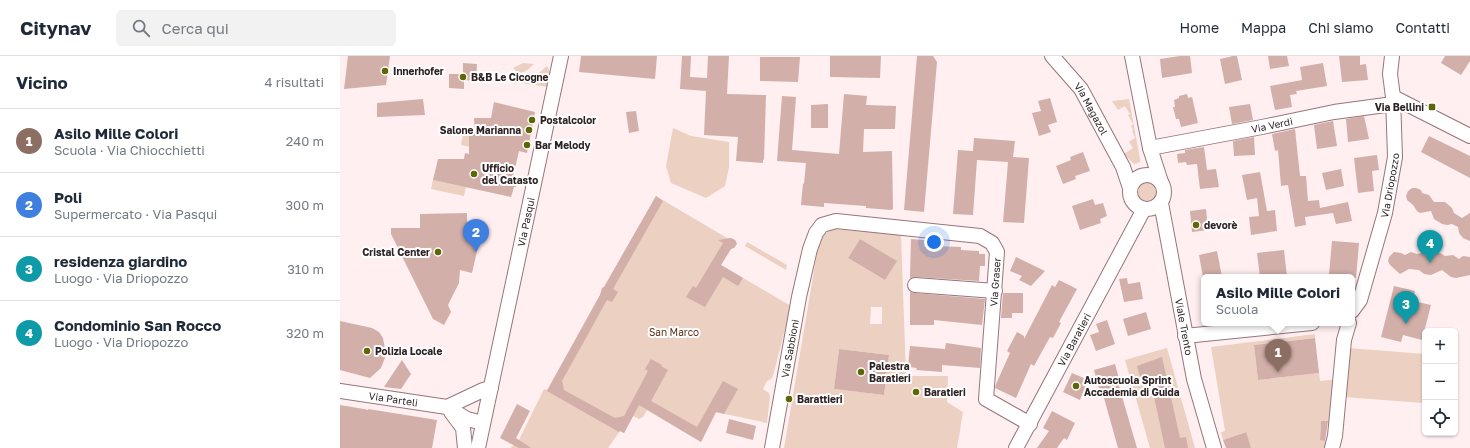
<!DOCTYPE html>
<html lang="it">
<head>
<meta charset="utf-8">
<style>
	:root { --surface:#fff; --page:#f2f2f3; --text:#1f2937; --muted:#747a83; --line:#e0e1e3; --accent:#7c3aed }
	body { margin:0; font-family:"Golos Text",sans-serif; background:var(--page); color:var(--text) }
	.controls { position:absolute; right:12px; bottom:12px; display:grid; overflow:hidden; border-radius:6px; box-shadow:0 1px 3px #0004 }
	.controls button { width:36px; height:36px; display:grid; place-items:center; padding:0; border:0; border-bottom:1px solid var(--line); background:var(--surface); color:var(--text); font:20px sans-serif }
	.you { position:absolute; left:594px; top:186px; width:14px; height:14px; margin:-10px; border:3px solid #fff; border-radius:50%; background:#1a73e8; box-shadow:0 0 0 6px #1a73e833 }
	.badge { display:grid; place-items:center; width:26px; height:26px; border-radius:50%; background:var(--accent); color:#fff; font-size:13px; font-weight:700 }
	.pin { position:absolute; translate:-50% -33px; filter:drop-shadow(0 1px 2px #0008) }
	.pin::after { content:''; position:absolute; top:21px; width:14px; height:12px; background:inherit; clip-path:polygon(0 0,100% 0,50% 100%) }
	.popup { position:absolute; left:861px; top:218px; width:154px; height:52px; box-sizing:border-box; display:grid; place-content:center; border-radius:6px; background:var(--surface); filter:drop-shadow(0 1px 3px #0005); font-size:13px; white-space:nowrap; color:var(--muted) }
	.popup b { font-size:15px; color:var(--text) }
	.popup::after { content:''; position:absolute; left:50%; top:100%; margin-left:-8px; border:8px solid transparent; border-top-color:var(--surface) }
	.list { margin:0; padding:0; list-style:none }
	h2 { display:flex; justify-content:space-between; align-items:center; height:52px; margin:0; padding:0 16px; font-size:17px }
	h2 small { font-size:13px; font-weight:400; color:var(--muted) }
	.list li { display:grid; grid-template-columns:26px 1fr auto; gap:12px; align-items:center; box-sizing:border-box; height:64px; padding:0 16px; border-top:1px solid var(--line) }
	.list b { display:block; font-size:15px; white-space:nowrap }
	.list p { margin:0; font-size:13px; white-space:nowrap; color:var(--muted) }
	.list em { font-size:13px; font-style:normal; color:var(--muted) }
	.icon { flex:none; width:22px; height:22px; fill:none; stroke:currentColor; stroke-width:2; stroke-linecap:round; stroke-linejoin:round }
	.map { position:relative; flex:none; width:1130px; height:392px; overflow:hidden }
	header { display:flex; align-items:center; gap:24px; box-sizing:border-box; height:56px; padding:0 20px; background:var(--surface); border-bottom:1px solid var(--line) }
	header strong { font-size:19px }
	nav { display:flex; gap:22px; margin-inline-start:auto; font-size:14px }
	.search { width:280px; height:36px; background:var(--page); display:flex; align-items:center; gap:10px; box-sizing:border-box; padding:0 14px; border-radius:6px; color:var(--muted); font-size:15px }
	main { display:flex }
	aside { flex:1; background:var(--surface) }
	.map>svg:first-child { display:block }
	.green { fill:#ecd0c1; fill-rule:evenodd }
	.building { fill:#d2afa8 }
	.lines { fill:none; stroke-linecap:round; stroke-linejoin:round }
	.minor-casing { stroke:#97757a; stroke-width:16 }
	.minor { stroke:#fff; stroke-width:14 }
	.poi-dot { fill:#5e6605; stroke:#fff; stroke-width:1.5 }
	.labels { text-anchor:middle; stroke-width:4; stroke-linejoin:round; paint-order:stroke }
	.poi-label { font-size:10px; font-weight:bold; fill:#2f2224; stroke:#fff; text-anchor:start }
	.street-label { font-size:10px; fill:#2f2224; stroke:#fff }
	.park-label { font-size:10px; fill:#5c3319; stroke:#fff }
</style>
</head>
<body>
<header>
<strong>Citynav</strong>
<div class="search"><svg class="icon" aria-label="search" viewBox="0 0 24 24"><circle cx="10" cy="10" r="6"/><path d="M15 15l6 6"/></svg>Cerca qui</div>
<nav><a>Home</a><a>Mappa</a><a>Chi siamo</a><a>Contatti</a></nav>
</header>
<main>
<aside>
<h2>Vicino<small>4 risultati</small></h2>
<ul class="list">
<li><span class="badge" style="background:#8d6e63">1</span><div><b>Asilo Mille Colori</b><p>Scuola · Via Chiocchietti</p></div><em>240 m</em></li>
<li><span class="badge" style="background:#3f7fe0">2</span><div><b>Poli</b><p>Supermercato · Via Pasqui</p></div><em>300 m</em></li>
<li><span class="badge" style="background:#0f9aa8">3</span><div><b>residenza giardino</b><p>Luogo · Via Driopozzo</p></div><em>310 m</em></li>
<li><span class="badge" style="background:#0f9aa8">4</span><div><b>Condominio San Rocco</b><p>Luogo · Via Driopozzo</p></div><em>320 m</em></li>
</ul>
</aside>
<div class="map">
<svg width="1130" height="392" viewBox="0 0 1130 392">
	<rect width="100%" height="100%" fill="#ffeff1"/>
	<g class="green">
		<path d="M183,7L194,8C187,15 180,21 173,12Z"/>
		<path d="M207,10L210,16L208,31L181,27L190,25Z"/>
		<path d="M789,43L800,103V106L794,108L784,98L793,92L789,86L795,82L792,75L793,74L791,70L793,68L788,59L790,58L785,50L778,54L772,45Z"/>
		<path d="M125,70L129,71V84L165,92L163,98L121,89Z"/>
		<path d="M333,72L351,80L389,86V111L385,130L366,142L331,127L326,110Z"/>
		<path d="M93,124L126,131L124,140L91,133Z"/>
		<path d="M808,124L813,127L818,138C816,145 814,148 806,149C798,142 796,135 801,126Z"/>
		<path d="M316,140L387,182H391L395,184L397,188L390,193L381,209L451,250L433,320L431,323L427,325L423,333L429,337L430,341L427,367L376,356L361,386L307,354L303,361L299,363L293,360L284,377L280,375L268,392H170L178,386L204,333L207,334L260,239L262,232L264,231Z"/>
		<path d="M494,173L561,179L566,320H608L607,346L623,356L617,392H444L477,197L482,179ZM520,183L556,205L545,224L508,202ZM531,251H542V268H530ZM499,293L549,299L544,339L494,333Z"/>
		<path d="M407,186L447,209L446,214L405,190Z"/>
		<path d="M975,278V282L914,289L918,324L979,317L980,325L999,323L995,358H989V365H981L980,384L992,385L990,392H911L905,376L883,384L881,376L885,375L871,291Z"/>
		<path d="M827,292L855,392H810L785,304Z"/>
		<path d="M1008,292L1085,298L1083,347L1004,341Z"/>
	</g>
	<g class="building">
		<path d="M8,0H50L46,29L4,33Z"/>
		<path d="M241,0H317L315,23L239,16Z"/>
		<path d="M342,0H351L350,21L367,22L368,0H389L387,38L426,39L424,104L423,103V107L396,105L398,81L364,79L366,35L340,33Z"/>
		<path d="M490,0H541L540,22L490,21Z"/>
		<path d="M577,0H593L597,6L584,156L564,154Z"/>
		<path d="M840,0H850L852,17L822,22L820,3Z"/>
		<path d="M893,0H897L902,24L885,28L880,3Z"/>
		<path d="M928,0H947L949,10L930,13Z"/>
		<path d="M999,0H1020V9L1026,8L1028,24L1002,26Z"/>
		<path d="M1105,0H1130V5L1121,19L1101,7Z"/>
		<path d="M420,1H460L458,26L420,25Z"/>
		<path d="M123,7L137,8L136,25L124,24V33L109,32V18H123Z"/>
		<path d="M983,7L987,30L956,35L957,38L950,39L952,51L935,54L930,30L962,24L960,11Z"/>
		<path d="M504,38L527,40L526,49L556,50L555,73H524L523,96L552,95L553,153L551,154L526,152V150L484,147V151L461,149L463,127L464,128L466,107L437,105L442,40L456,41L452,94L499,98Z"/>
		<path d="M847,38L848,42L852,41L858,67L841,71L839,63H836L833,51H835L834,44L839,42V40Z"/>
		<path d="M710,42L717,66L708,69L711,76L699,80L692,57L701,55L698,45Z"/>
		<path d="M83,43L85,59L37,61V47Z"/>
		<path d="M154,46L195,56L187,97L179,95L173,121L178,122L176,131H174L171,141L93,124L98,103H124L125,97L129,98V75H135L134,62H151Z"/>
		<path d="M488,48V72H471V49Z"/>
		<path d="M910,48L913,64L892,68L889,51Z"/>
		<path d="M296,55L299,75L289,77L286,56Z"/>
		<path d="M1024,60L1029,83L1008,86L1006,63Z"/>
		<path d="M993,65L997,90L977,93L974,69Z"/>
		<path d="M955,73L960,120H966L968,145L979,144L980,152L1008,146L1012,165L996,168L993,157L965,161L966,169L955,171L948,129L941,130L938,94L935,95L932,78Z"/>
		<path d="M1089,80L1130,100V122L1081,96Z"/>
		<path d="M914,81L915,99L894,100L893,85Z"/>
		<path d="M634,82L675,85L673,101L689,102L684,167L663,166L668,106L637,104L633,159L613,158L618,94L633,95Z"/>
		<path d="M864,91L867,114L876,113L879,131L860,133L857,108L847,109L846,106L838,107L837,98L845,97V94Z"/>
		<path d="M743,96L750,115L735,120L736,123L723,128L716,110L731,104L730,101Z"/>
		<path d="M1037,99L1039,114L1032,115L1034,135L1018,137L1014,102Z"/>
		<path d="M1001,113L1004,130L986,134L982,117Z"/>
		<path d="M920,116L927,155L935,154L937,175L911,179L909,161L919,160L917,142L907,144L902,119Z"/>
		<path d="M1072,132H1076L1081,134L1082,137L1089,139L1094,146H1105L1112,152L1114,157L1122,162L1130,157V185L1123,182L1119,177L1118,171L1112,168L1107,169L1102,168L1094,163L1091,155L1080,157L1077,155L1073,149L1067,144L1066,140L1068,135Z"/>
		<path d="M316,140L323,145L273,233L278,236L272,246L267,244L222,325L224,334L275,362L284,360L308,315L305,313L311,303L322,309L321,310L328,314L311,345L357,371L383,325L398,333L384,358L376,356L361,386L299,349L284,377L280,375L279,376L207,335L260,239L262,232L264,231Z"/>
		<path d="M753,143L755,149L763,147L767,160L760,163L761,167L740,174L732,150Z"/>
		<path d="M866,153L868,174L852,176L850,155Z"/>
		<path d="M127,157V166L138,167V177L141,178L132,217L120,214L119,227L108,249L111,256L104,269L93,263L51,178V172H80V158Z"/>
		<path d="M391,182L395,184L397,188L394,192L391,193L381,209L403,222L398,230L383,221L365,251L346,241L353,230L356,232L383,187L378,184Z"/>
		<path d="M520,183L557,205L545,224L508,202Z"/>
		<path d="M571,183L595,185V190L621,191V194L639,195V198H645V210H640L639,225L576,221L570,222Z"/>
		<path d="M992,185L1019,187L1016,222L989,219Z"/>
		<path d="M944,194L947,221H920L917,197Z"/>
		<path d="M877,195L882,221H863L859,199Z"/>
		<path d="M1054,196L1061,197L1065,199L1071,196L1077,198L1085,196L1093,200L1096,197H1100L1105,200L1113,199L1119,203L1123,200L1130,201V219L1116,222L1111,221L1102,214L1091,219L1084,218L1079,214L1069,213L1060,218L1050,209L1048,205L1049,201Z"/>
		<path d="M676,201L705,215L691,230L679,224L682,220L670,215Z"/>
		<path d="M787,222L788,228L800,226L803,243L784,246L779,223Z"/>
		<path d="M719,224L737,233L719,266L721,267L713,282L710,281L694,310L691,308L676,342L655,332L656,328L670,297L667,295L677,276L684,280V283L712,229L715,231Z"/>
		<path d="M1054,230L1075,235L1073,245L1091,249L1082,284L1063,279L1061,286L1041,281Z"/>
		<path d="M570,236L574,237L645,243L642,269L594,264V269H570Z"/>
		<path d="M663,237H683V257H672V262H661Z"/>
		<path d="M806,256L811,273L788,280L783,263Z"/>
		<path d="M767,264L775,288L756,295L750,279L759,276L756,268Z"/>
		<path d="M0,265L32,272L39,276L43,282L46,299L41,312L30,322L0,314Z"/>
		<path d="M975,282L979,317L918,324L914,289Z"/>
		<path d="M606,287L641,292L640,312L602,309V316L576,314L577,312L568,311L570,290L605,293Z"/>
		<path d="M499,293L549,299L544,339L494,333Z"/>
		<path d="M822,301L840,382L846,381L848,392H825L810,322L801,324L797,310Z"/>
		<path d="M62,304L71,318L61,333L44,331Z"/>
		<path d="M775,308L781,330H779L797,392H778L762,335L760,336L754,314Z"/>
		<path d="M732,317L748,324L740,344L723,336Z"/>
		<path d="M177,348L190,355L176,382L191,392H179L160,382Z"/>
		<path d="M0,349L24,353L28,354V353L97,364L92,392H0Z"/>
		<path d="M712,355L735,367L727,384L724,382L717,392H697L709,375L703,372Z"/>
		<path d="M389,363L416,370L413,384L386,377Z"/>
		<path d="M981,365H988L985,385L980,384Z"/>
		<path d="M906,376L911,392H886L883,384Z"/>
	</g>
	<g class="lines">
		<g class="minor-casing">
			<g id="minor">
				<path id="s1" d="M712,0L741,33L783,111L790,132"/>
				<path d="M792,0L810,92L821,126"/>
				<path d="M1053,41L1130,80"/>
				<path id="s2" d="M810,92L922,71L994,56L1053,48"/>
				<circle cx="807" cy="136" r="17"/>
				<path id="s3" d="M821,147L854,323L874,392"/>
				<path d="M575,229L655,235"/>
				<path id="s4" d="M1012,255L1020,244L1045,157L1055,101L1053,41L1050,18L1052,0"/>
				<path d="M845,280L972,267"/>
				<path id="s5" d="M0,335L107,351L127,363L143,367"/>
				<path d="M107,351L143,334L151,332"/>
				<path d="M111,356L123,372L125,392"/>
				<path id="s6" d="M138,392L221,0"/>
				<path id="s7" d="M432,392L459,241L470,193L476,177L482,169L496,165L640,180L652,187L657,196L646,343L690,368"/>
				<path id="s8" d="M676,392L804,153"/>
				<path d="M992,392L995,380L1004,284L1009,267"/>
			</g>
		</g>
		<use href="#minor" class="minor"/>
	</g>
	<g class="poi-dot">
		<circle cx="45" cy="15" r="4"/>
		<circle cx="123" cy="21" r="4"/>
		<rect x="1088" y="47" width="8" height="8" rx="2"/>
		<circle cx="192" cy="64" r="4"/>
		<circle cx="189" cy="74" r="4"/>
		<circle cx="187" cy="89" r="4"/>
		<circle cx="134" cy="118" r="4"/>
		<circle cx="856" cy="169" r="4"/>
		<circle cx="98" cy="196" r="4"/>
		<circle cx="27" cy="295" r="4"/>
		<circle cx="521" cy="316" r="4"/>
		<circle cx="736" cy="330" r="4"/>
		<circle cx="576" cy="336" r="4"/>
		<circle cx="449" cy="343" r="4"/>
	</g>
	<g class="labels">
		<g class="poi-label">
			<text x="53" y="19">Innerhofer</text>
			<text x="131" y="25">B&amp;B Le Cicogne</text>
			<text x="1084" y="55" text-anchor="end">Via Bellini</text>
			<text x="200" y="68">Postalcolor</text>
			<text x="181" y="78" text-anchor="end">Salone Marianna</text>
			<text x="195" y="93">Bar Melody</text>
			<text x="142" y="116">Ufficio<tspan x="142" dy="12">del Catasto</tspan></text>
			<text x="864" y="173">devorè</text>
			<text x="90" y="200" text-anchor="end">Cristal Center</text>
			<text x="35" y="299">Polizia Locale</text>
			<text x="529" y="314">Palestra<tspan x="529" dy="12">Baratieri</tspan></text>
			<text x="744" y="328">Autoscuola Sprint<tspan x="744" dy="12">Accademia di Guida</tspan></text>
			<text x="584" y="340">Baratieri</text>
			<text x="457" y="347">Barattieri</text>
		</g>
		<g class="street-label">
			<text dy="4" stroke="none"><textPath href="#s1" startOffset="66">Via Magazol</textPath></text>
			<text dy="4" stroke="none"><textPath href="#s2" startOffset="124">Via Verdi</textPath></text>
			<text dy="4" stroke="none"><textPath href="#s4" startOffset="132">Via Driopozzo</textPath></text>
			<text dy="4" stroke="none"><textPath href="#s6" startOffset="231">Via Pasqui</textPath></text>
			<text transform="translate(655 226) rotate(-86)" y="4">Via Graser</text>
			<text dy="4" stroke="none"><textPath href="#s3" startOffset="126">Viale Trento</textPath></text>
			<text dy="4" stroke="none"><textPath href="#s8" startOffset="123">Via Baratieri</textPath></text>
			<text dy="4" stroke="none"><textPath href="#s7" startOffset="101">Via Sabbioni</textPath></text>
			<text dy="4" stroke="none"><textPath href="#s5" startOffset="54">Via Parteli</textPath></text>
		</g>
		<g class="park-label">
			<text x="334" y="280">San Marco</text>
		</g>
	</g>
</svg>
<div class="controls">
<button>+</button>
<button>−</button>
<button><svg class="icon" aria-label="locate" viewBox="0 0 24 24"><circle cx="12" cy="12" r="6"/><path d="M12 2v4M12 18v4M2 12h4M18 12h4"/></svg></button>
</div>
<div class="you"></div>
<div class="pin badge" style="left:938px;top:316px;background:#8d6e63">1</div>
<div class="popup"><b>Asilo Mille Colori</b>Scuola</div>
<div class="pin badge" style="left:136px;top:196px;background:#3f7fe0">2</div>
<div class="pin badge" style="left:1066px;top:268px;background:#0f9aa8">3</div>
<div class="pin badge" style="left:1090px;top:207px;background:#0f9aa8">4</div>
</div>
</main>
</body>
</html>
